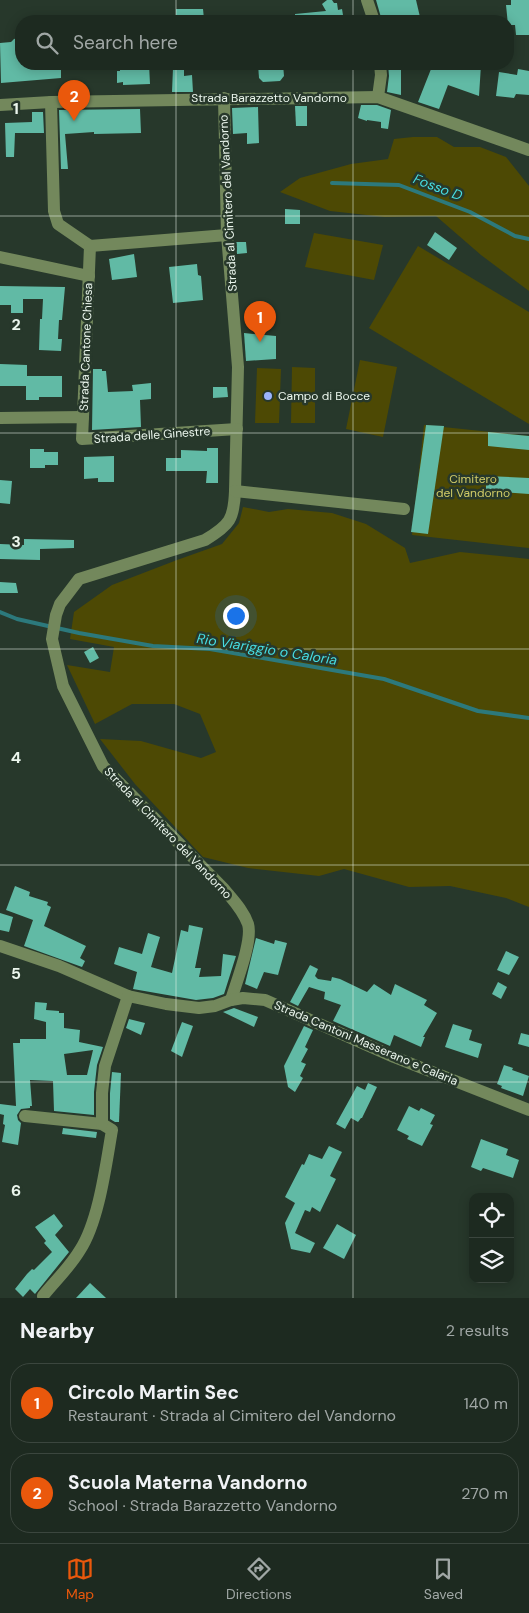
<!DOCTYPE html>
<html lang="en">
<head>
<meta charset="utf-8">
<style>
	:root { --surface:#1d2a20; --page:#253229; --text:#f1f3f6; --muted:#a0a7a5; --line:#3b463e; --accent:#ea580c }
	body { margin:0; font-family:"DM Sans",sans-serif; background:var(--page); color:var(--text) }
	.controls { position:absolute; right:15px; bottom:15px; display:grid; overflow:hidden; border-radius:10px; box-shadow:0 2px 12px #0003 }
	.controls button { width:45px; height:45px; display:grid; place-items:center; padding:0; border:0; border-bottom:1px solid var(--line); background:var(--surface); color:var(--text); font:25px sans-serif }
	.you { position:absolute; left:235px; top:615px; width:18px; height:18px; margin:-12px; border:4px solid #fff; border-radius:50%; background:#1a73e8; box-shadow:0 0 0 8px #1a73e833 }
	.badge { display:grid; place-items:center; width:32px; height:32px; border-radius:50%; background:var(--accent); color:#fff; font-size:16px; font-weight:700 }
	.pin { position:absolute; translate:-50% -41px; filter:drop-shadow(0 1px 2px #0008) }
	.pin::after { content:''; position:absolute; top:26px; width:18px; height:15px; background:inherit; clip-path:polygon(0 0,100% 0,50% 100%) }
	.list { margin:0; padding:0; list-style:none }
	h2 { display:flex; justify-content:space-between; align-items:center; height:65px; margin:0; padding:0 20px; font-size:21px }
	h2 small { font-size:16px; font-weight:400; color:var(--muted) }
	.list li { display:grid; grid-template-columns:32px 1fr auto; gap:15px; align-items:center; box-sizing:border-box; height:80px; margin:0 10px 10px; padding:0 10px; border:1px solid var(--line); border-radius:20px }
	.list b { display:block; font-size:19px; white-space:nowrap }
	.list p { margin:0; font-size:16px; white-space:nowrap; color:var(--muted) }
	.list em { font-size:16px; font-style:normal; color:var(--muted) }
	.icon { flex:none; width:28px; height:28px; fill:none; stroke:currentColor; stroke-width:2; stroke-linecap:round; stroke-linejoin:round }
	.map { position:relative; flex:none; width:529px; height:1298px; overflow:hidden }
	.search { position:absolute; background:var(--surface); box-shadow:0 2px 12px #0003; left:15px; right:15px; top:15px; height:55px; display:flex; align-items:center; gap:12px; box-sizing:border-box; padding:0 18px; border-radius:20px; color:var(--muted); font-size:19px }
	.sheet { height:245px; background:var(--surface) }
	nav { display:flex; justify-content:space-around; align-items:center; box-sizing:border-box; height:70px; border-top:1px solid var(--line); background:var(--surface); font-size:14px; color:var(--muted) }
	nav a { display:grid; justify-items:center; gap:2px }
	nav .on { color:var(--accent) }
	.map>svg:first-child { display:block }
	.green { fill:#4d4904 }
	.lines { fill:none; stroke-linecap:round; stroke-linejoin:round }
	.stream { stroke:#2c797c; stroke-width:4 }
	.building { fill:#61baa5; fill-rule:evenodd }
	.minor { stroke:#73885c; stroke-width:12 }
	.grid { fill:none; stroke:#ebf6ed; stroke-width:1; stroke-opacity:0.55 }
	.poi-dot { fill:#9bb4fd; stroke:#27382b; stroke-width:2 }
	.labels { text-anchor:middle; stroke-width:5; stroke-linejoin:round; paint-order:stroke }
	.street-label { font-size:12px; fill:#ebf6ed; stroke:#27382b }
	.poi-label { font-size:12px; fill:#ebf6ed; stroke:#27382b; text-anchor:start }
	.park-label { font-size:12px; fill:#d0cb67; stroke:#27382b }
	.water-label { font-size:14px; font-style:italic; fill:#47dce2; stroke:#27382b }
	.grid-label { font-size:16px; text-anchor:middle; font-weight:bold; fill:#ebf6ed; stroke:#27382b; stroke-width:5; stroke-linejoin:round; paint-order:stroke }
</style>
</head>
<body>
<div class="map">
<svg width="529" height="1298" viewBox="0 0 529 1298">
	<rect width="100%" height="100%" fill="#27382b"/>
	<g class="green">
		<path d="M413,137H437L454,147H480L506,157L529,186V291L481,255L436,216L385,217L330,211L280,192L300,178L351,164L388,159L394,139Z"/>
		<path d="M314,233L383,245L374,280L305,267Z"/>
		<path d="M418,246L529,312V424L369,328Z"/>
		<path d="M360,360L397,367L383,437L346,429Z"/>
		<path d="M292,367L315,368V423H291Z"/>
		<path d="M257,368L281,369L279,423H255Z"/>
		<path d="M424,425L529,436V548L412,535Z"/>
		<path d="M243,507L269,512L288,509L332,513L366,524L405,548L410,563L460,552L529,559V907L506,898L450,886L409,887L344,869L319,876L248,868L203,857L135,784L100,739L141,741L201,758L216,752L200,714L174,704H132L95,724L67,665L110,672L114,647L70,639L74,612L112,585L177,560L222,544L239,523Z"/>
	</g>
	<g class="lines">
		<g class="stream">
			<path d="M332,183L399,185L470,212L515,236L529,239"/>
			<path d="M0,612L17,619L79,633L153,646L210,649L384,679L478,711L529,718"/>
		</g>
	</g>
	<g class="building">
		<path d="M327,0H332L334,3H337L338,10L342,9L344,21H295V14L326,11L322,4Z"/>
		<path d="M376,0H416L420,17L404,21H382Z"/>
		<path d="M511,0H529V35H516L515,25H508L506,5H511Z"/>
		<path d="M176,9H203L204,19H187V21H176Z"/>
		<path d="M21,37V64H61V78L1,83L0,43L11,42L14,39Z"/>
		<path d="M120,64H149L150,84L123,85V82L117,83V71H120Z"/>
		<path d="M258,64H283L284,76L280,81L263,82L259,78Z"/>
		<path d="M388,64H401V95L387,92L389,76Z"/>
		<path d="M433,64L481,65L479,96L448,85L439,109L418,102Z"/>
		<path d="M184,67V76L192,75L193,92H172L173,68Z"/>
		<path d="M518,69L529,71V95L516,94L514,98L496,96L499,72L517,75Z"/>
		<path d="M361,105H377L391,110L388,129L381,128V122L367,120V121L358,118Z"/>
		<path d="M295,106H307V126H296Z"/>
		<path d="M258,107L259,143L247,144V133L233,134L232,108Z"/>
		<path d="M140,109L141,133L94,134V132L65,134L68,169H61L59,110Z"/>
		<path d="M32,112H43L44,133H15L14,157H6L5,123L32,122Z"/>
		<path d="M285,209L300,210V224H285Z"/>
		<path d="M435,232L457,248L449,260L427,245Z"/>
		<path d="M236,242H246L247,253L237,254Z"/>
		<path d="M134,254L137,277L112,280L109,259Z"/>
		<path d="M197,264L198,275L201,276L203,300L173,303L169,267Z"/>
		<path d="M0,286L65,287L62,320H59L58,339H62L61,351L39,350L40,319H42L43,299H23V313H11V305H0Z"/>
		<path d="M244,333L276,336V359L246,361Z"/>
		<path d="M0,364L27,365V376H62V397H39V400H26V386H0Z"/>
		<path d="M93,369H102V371H106L108,392L133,391L132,385L151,383V399L140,400L141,427L92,430Z"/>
		<path d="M213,387H227L228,397L213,398Z"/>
		<path d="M426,425L444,426L428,534L411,532Z"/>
		<path d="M488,432L529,436V450L488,446Z"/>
		<path d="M207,448H218V483H206L207,471H166V458H181V450L207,451Z"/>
		<path d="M30,449H44V452H58V465H45V468H30Z"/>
		<path d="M114,456V482H98V478L84,479V457Z"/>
		<path d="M486,476L529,478V494L486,491Z"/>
		<path d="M0,480L12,481L10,504L0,503Z"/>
		<path d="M24,539L74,540V548L40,549V560L0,559V544L24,545Z"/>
		<path d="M0,582L16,583L18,593H0Z"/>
		<path d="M93,647L99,658L90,663L84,652Z"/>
		<path d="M15,886L30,892L29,896L48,902L47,905L51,907L44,926L86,946L80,958L85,961L82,967L24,946L33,920L6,910Z"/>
		<path d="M0,913L13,917L9,932L0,930Z"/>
		<path d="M189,925L203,928L195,968H201L199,977L221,976L223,954L236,956L224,994L213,998L196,1000L133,989L137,972L114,964L119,947L142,954L148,933L160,937L151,967L172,973L181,930L188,932Z"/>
		<path d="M256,938L274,944L275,940L287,943L278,975L264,972L257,989L245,984Z"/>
		<path d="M506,951L519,957L509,975L497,970Z"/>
		<path d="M310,965L318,969L315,976L318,979L331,981L332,977L340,979L367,992L374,984L391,995L395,984L427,1000L424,1005L437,1013L423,1037H425L421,1047L394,1035L390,1046L333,1021L341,1005L324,999L325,992L309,987L298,1006L290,1002Z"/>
		<path d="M498,982L507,987L501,999L492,994Z"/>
		<path d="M35,1002L47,1003L46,1010L59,1011V1013H64V1028L80,1030L79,1042L103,1047L97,1065L94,1092V1115L54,1111L53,1081L30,1080L32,1106H30V1108L21,1109L17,1115L18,1120L21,1123L18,1145L2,1142L5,1125L3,1124L4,1115L0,1114V1104L16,1106L13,1043H20V1039H46V1022L34,1019ZM93,1050L87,1075H67L64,1054Z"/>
		<path d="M234,1008L258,1017L254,1027L223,1012Z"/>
		<path d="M129,1019L145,1023L141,1035L126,1028Z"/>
		<path d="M182,1022L193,1026L182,1057L171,1051Z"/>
		<path d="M453,1024L472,1030L469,1040L482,1044L478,1058L445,1047Z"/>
		<path d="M304,1026L313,1030L305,1047L308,1049L301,1062L306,1064L300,1076L303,1078L295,1092L288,1087L284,1066Z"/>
		<path d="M521,1033L529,1035V1047L518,1044Z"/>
		<path d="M504,1065L513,1068L512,1070L529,1076L523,1096L501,1088L502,1086L497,1084Z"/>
		<path d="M112,1072L121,1073L119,1122H115L110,1119V1093Z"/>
		<path d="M368,1083L377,1087L362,1118H361L358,1122L351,1118L345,1129L336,1124L357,1086L365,1090Z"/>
		<path d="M409,1106L419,1111L421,1108L435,1115L430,1124L433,1125L422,1146L407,1139L409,1136L397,1130Z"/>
		<path d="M63,1128L97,1132L96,1138L62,1134Z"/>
		<path d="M481,1139L508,1149L506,1155L519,1160L513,1178L483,1168L481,1171L471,1167Z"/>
		<path d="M329,1146L342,1152L330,1176L336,1179L320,1212L312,1207L310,1212L305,1210L295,1233L315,1243L310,1253L291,1249L285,1223L295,1203L285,1197L302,1164L304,1165L309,1154L322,1159Z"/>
		<path d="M54,1214L63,1226L55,1235L69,1252L35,1294L30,1289L23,1297L15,1289L27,1274L32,1269L34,1270L52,1252L44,1243L46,1241L35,1227Z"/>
		<path d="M337,1224L356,1235L344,1259L323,1248Z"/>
		<path d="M90,1283L106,1298H76Z"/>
	</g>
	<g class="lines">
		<g class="minor">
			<path d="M367,0L374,21"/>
			<path d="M378,97L381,75L380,64"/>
			<path d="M224,98L227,235L238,367L235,491C234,519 230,525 205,540L79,579L60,604L56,615L52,639L63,686L103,766L224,889C233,900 243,910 248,924C253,940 236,983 231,1000"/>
			<path d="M51,102L54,211L58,224L90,246L83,417"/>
			<path d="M0,105L51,102L378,97L529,150"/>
			<path d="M90,246L227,235"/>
			<path d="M0,257L89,276"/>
			<path d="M0,418L83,417L82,439L237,429"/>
			<path d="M235,491L404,509"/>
			<path d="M0,946L59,966L128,996L166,1004L199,1008L215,1006L231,1000L243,998L265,1000L394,1057L529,1110"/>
			<path d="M25,1116L102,1124L112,1130C106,1164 99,1221 80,1250C70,1267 55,1281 43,1296"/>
			<path d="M102,1124V1093L105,1066L128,996"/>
		</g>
	</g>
	<path class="grid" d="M176,0V21M353,0V21M176,64V1298M353,64V1298M0,216H529M0,433H529M0,649H529M0,865H529M0,1082H529"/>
	<circle class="poi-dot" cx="268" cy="396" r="5"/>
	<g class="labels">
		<g class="street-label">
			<text x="269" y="102">Strada Barazzetto Vandorno</text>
			<text transform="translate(228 203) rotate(-93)" y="4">Strada al Cimitero del Vandorno</text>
			<text transform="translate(86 347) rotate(-88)" y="4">Strada Cantone Chiesa</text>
			<text transform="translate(152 435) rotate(-4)" y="4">Strada delle Ginestre</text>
			<text transform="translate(168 833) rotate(46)" y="4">Strada al Cimitero del Vandorno</text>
			<text transform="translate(366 1043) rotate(23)" y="4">Strada Cantoni Masserano e Calaria</text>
		</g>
		<g class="poi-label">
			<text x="278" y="400">Campo di Bocce</text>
		</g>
		<g class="park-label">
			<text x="473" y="483">Cimitero<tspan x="473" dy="14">del Vandorno</tspan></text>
		</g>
		<g class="water-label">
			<text transform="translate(438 187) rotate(21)" y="5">Fosso D</text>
			<text transform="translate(267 649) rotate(9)" y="5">Rio Viariggio o Caloria</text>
		</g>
	</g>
	<g class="grid-label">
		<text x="16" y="114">1</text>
		<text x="16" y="330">2</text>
		<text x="16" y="547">3</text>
		<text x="16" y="763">4</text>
		<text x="16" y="979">5</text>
		<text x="16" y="1196">6</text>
	</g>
</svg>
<div class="controls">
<button><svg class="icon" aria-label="locate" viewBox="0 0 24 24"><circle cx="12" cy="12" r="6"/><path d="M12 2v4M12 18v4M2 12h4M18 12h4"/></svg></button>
<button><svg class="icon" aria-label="layers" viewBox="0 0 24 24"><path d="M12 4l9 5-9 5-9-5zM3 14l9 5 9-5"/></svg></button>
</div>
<div class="you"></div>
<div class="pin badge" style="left:260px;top:342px">1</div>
<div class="pin badge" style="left:74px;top:121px">2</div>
<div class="search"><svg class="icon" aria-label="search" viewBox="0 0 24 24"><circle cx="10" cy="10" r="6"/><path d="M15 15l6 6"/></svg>Search here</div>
</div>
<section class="sheet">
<h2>Nearby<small>2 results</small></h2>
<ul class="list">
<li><span class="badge">1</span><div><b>Circolo Martin Sec</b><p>Restaurant · Strada al Cimitero del Vandorno</p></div><em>140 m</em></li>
<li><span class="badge">2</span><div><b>Scuola Materna Vandorno</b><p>School · Strada Barazzetto Vandorno</p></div><em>270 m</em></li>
</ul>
</section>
<nav>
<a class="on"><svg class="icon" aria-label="map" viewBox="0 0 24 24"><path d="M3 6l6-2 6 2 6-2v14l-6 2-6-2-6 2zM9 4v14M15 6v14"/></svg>Map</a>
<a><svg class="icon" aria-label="directions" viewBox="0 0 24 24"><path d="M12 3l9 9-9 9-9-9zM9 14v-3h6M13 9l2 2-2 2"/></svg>Directions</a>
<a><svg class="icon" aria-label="saved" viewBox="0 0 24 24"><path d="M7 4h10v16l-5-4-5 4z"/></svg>Saved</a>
</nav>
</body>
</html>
